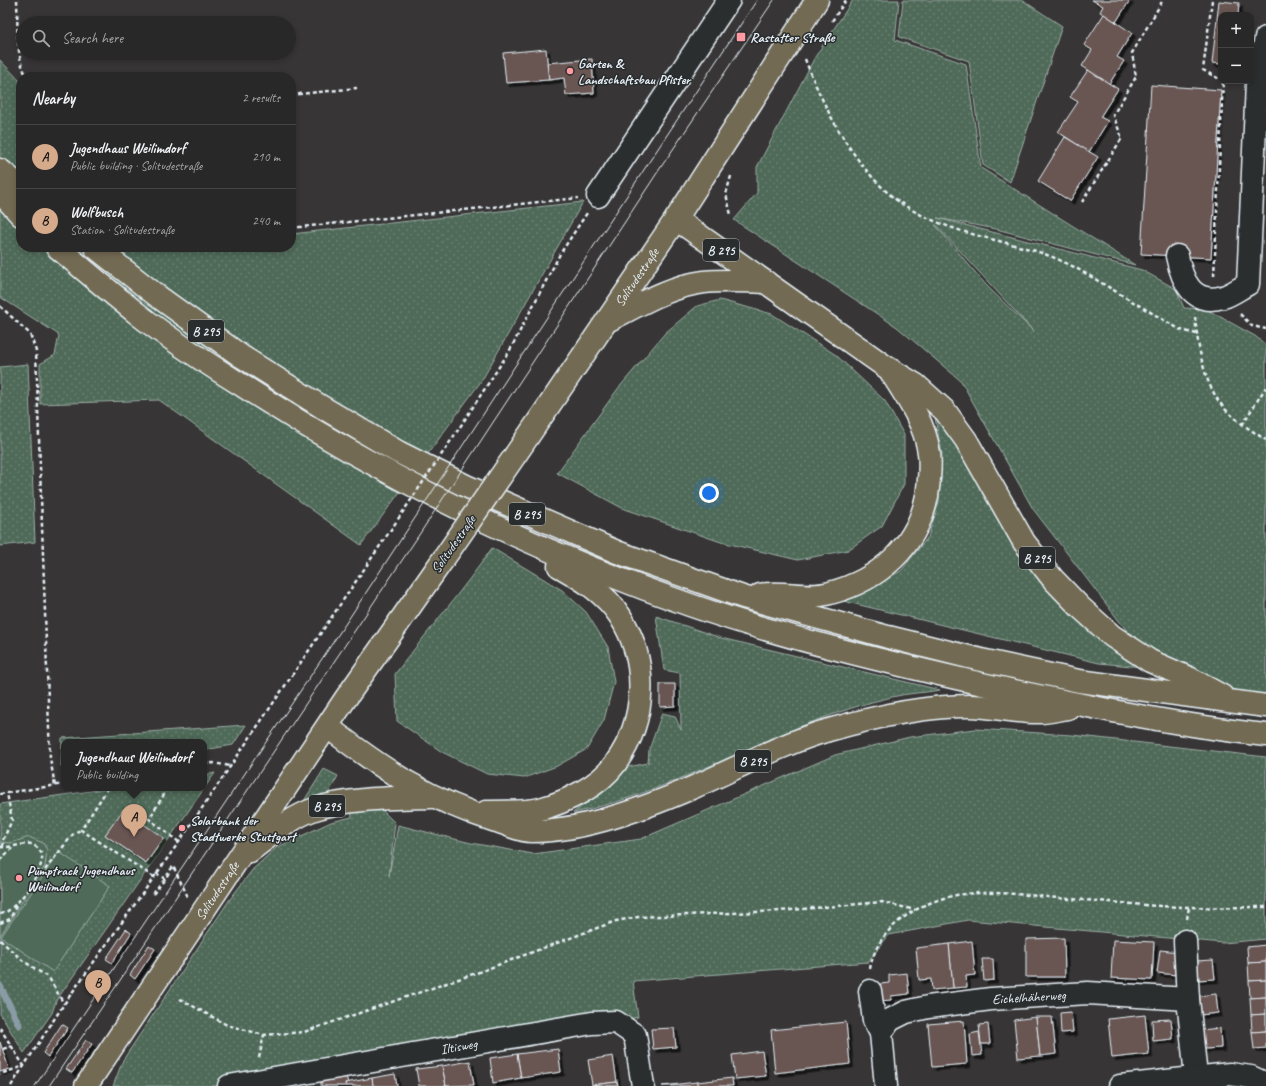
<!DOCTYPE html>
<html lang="en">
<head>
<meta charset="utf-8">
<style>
	:root { --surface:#292828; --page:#353434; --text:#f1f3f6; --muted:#a5a6a8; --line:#454445; --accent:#d6ab8b }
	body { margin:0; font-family:Caveat,sans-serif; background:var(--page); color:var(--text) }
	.controls { position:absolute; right:12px; top:12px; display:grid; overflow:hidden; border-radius:8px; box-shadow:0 2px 6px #0003 }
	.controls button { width:36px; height:36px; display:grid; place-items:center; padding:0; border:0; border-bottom:1px solid var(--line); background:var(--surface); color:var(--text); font:20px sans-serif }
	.you { position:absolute; left:709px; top:493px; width:14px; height:14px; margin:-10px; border:3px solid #fff; border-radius:50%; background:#1a73e8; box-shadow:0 0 0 6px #1a73e833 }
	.badge { display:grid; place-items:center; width:26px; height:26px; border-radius:50%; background:var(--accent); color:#111; font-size:13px; font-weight:700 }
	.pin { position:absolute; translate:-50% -33px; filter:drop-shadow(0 1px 2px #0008) }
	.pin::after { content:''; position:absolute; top:21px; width:14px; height:12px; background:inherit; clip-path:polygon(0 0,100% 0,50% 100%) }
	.popup { position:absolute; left:61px; top:739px; width:146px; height:52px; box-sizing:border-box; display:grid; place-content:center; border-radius:8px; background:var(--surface); filter:drop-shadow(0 1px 3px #0005); font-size:13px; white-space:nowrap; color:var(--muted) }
	.popup b { font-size:15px; color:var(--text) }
	.popup::after { content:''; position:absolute; left:50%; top:100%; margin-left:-8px; border:8px solid transparent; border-top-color:var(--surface) }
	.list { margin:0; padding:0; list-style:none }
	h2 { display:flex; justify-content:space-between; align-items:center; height:52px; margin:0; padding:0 16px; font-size:17px }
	h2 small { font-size:13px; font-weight:400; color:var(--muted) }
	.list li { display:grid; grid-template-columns:26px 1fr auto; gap:12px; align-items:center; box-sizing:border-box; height:64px; padding:0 16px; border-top:1px solid var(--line) }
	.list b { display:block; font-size:15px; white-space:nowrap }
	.list p { margin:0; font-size:13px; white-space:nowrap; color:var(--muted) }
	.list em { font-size:13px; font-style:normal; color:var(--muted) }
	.icon { flex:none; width:22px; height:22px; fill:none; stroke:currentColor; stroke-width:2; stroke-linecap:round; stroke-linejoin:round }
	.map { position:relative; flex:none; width:1266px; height:1086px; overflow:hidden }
	.search { position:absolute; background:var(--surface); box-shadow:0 2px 6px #0003; left:16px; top:16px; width:280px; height:44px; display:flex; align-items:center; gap:10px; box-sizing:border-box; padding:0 14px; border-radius:22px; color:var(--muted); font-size:15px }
	.panel { position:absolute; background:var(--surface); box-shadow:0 2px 6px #0003; left:16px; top:72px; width:280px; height:180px; border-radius:16px }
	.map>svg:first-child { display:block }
	.green { fill:url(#green-dots); stroke:#9caea8; fill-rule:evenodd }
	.pitch { fill:#506b59; stroke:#9caea8 }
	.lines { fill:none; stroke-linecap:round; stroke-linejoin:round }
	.stream { stroke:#899ba5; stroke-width:7 }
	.building { fill:#695753; stroke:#e8f1f8; filter:url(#shadow) }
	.minor-casing { stroke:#e8f1f8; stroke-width:25 }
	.major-casing { stroke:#e8f1f8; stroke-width:25 }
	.path { stroke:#e8f1f8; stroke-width:2.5; stroke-dasharray:4 3; stroke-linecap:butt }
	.minor { stroke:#2a2d2e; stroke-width:22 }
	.major { stroke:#736b52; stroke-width:22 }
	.tram { stroke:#e8f1f8; stroke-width:1 }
	.major-bridge-casing { stroke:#e8f1f8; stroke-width:25; stroke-linecap:butt }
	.path-bridge { stroke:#e8f1f8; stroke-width:2.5; stroke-dasharray:4 3; stroke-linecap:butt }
	.major-bridge { stroke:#736b52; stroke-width:22 }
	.poi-dot { fill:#ff9aa2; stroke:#2a2d2e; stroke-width:1.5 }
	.labels { text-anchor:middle; stroke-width:3; stroke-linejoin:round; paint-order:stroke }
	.shield { fill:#2a2d2e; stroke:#afb6bb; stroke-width:1 }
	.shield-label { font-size:13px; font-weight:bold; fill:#e8f1f8 }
	.poi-label { font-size:14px; font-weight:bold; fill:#e8f1f8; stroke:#2a2d2e; text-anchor:start }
	.street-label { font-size:14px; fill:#e8f1f8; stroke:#2a2d2e }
</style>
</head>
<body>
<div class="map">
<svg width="1266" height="1086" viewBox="0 0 1266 1086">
	<defs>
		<pattern id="green-dots" width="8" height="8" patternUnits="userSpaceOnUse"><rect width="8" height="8" fill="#506b59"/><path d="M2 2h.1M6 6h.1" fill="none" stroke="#698172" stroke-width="1.8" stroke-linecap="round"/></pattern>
		<filter id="shadow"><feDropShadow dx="3.5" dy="3.5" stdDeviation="0" flood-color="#0009"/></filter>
	</defs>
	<rect width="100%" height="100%" fill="#373535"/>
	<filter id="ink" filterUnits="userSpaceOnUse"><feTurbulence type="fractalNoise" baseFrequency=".025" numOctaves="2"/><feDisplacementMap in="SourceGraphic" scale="8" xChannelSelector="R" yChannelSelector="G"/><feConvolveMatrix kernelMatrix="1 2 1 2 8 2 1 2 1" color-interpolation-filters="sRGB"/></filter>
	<g filter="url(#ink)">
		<g class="green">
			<path d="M853,0H899L895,40L966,64L981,168L1135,265L996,229L937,218L1142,270L1176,289L1184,308L1206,309L1255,336L1266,345V704L1150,661L1033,509L961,381L897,327L734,220L757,193V167L815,57ZM935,225H936L1034,332L986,285Z"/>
			<path d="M903,0H1022L1062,26L1010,182L983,165L969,61L899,37Z"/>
			<path d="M0,60L21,82V247H291V234L583,202L482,380L361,545L159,400L40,404V364L55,355L59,335L0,297Z"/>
			<path d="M720,300L772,314L836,355L885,401L904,435V484L882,526L848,550L798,560L721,542L622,508L557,473L617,390L665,333L697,306Z"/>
			<path d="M28,364L35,542L0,546V367Z"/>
			<path d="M935,418L951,431L1025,557L1049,592L1099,637L1142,667L1099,663L839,600L862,591L901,571L928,537L939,502L942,454Z"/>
			<path d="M492,548L562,590L586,612L608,647L614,682L604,720L587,749L557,766L524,778L487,774L442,752L397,721L395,674C427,632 462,591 492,548Z"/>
			<path d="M656,616L721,638L940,690C924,693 907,693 892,697C781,722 685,790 573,813L603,790L628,767L648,763L649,750L662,713L675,716L681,730L680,673L664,670Z"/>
			<path d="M246,725L233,745L204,750V742H64V768L61,766L62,738Z"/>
			<path d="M975,729L1072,735L1266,757V939L1223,943L968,920L889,935L868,962L633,981L638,1017L616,1022L228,1086H113L123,1060L230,899L253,869L276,848L331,822L352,817L351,809L380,808L395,823L389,876L398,825L471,843L533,854L641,839L835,755L910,737Z"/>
			<path d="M324,769L338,776L328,794L302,804Z"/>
			<path d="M215,773L56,1001L52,1013L24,1053L0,1014V804L112,788H204V775Z"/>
		</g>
		<g class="pitch">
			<path d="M29,837L43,843L47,850L45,866L0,936V842L11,843Z"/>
			<path d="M59,852L110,886L53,972L1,937Z"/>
		</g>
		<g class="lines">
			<path class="stream" d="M0,986L19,1025"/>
		</g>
		<g class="building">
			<path d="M1092,0H1130L1116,22L1100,12L1103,6Z"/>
			<path d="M1219,1L1239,3L1238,15H1221V64L1212,63Z"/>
			<path d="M1104,14L1132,33L1117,57L1124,61L1109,84L1082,66L1092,50L1084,45Z"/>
			<path d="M546,49L549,80L506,83L503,53Z"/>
			<path d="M592,59L594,93L566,95L564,78L549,80L547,63Z"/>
			<path d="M1088,70L1118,89L1100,117L1108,121L1089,152L1058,132L1078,102L1070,97Z"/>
			<path d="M1151,85L1221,90L1211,258L1141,254Z"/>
			<path d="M1065,137L1098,157L1070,201L1038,181Z"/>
			<path d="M660,684H675V706L660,707Z"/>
			<path d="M123,810L164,838L146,863L105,835Z"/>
			<path d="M126,929L131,933L112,963L106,959Z"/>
			<path d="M1064,938L1065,977H1026V939Z"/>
			<path d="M1113,940L1154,942L1152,980L1111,978Z"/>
			<path d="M972,941L975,975L966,976L967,987L953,988L949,944Z"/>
			<path d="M949,944L953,988L932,990L931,979L919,980L916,948Z"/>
			<path d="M149,945L155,949L135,979L130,975Z"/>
			<path d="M1266,945V962L1248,963L1247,947Z"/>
			<path d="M1160,950L1179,952L1177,975L1157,973Z"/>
			<path d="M982,959H993L994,980L984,981Z"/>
			<path d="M1213,960L1215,979L1196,980L1195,961Z"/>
			<path d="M1266,962V980L1249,981L1248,963Z"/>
			<path d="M907,973L909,994L891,996V1000L881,1001L880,984L889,983V975Z"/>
			<path d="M1266,980V997L1250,998L1249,981Z"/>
			<path d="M1216,994L1218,1013L1200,1015L1198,996Z"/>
			<path d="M1266,997V1014L1251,1015L1250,998Z"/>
			<path d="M1071,1012L1073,1032L1061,1033L1060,1013Z"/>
			<path d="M1266,1014V1031L1252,1032L1251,1015Z"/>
			<path d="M1145,1015L1149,1054L1112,1058L1108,1019Z"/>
			<path d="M1036,1017L1040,1056L1018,1058L1014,1020Z"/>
			<path d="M1036,1017H1052L1056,1054L1040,1056Z"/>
			<path d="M1171,1019L1173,1039L1153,1041L1152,1020Z"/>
			<path d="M964,1021L967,1064L932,1067L928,1024Z"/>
			<path d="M846,1022L850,1064L775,1073L771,1030Z"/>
			<path d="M62,1024L68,1028L48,1057L43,1053Z"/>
			<path d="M988,1024L990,1044H981L979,1025Z"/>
			<path d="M674,1028L676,1047L653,1049L651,1029Z"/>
			<path d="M1220,1028L1221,1048L1204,1049L1201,1030Z"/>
			<path d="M1266,1031V1048L1254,1049L1252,1032Z"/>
			<path d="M979,1032L982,1055L972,1056L970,1034Z"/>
			<path d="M86,1040L92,1044L72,1073L66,1069Z"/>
			<path d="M0,1042L9,1069L0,1072Z"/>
			<path d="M558,1049L561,1072L521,1078L517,1054Z"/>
			<path d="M762,1051L766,1076L735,1079L732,1055Z"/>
			<path d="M517,1054L521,1078L493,1083L490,1058Z"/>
			<path d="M613,1056L617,1082L592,1085L588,1060Z"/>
			<path d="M470,1061L474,1085L446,1086L442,1066Z"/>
			<path d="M442,1066L446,1086H419L416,1069Z"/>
			<path d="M395,1074L397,1086H373L372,1078Z"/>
			<path d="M346,1076L348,1083H345L346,1086H321V1081Z"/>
			<path d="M372,1078L373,1086H346L345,1083Z"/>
			<path d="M732,1078L733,1086H697V1082Z"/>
			<path d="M617,1082L618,1086H592V1085Z"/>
			<path d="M697,1082V1086H662Z"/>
		</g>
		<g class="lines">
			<g class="minor-casing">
				<g id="minor">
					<path d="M598,196L729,0"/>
					<path d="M1177,256C1182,280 1192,306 1223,297C1231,295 1240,288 1248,284L1257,83L1266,38"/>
					<path d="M1185,941L1188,999"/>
					<path d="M870,991L874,1020L881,1033"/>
					<path id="s1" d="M229,1086L592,1023L616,1022L635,1035L643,1086"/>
					<path id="s2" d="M886,1086L881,1033L890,1020L906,1012L928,1007L991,999L1088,993L1188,999L1196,1077"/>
					<path d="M1120,1086L1230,1074L1251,1077L1266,1084"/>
				</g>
			</g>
			<g class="major-casing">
				<g id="major">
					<path d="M0,170L21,187"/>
					<path d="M0,192L21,215"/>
					<path d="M676,219L886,367L916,385L945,411L966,440L1024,542L1053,579L1080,607L1112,636L1150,661L1189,678L1222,696"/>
					<path d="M57,247C84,270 111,293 139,315C172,341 208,364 243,386C383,477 532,550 690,605C788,639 890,663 991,686C1082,705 1174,725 1266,735"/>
					<path d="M95,247L156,295L241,356L322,407L398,452L466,486L617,552L743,597L888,637L981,660L1079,681L1266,706"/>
					<path d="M609,320C639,305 670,286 704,282C724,280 745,281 766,282"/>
					<path id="s3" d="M516,454L676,219L817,0"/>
					<path d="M760,595C783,590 807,600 830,593C879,580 917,547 927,496C929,482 931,467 929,453C925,424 908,399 892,374"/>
					<path d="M328,727C383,770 429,800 496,821C507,824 520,831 530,831C581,832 648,807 694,787C738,768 783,743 829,730C874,717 923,706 969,706C993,706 1017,713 1041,712C1050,712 1059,709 1068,708"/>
					<path d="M486,812C502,811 525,813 540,809C566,802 598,787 615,764C647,720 649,662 620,616C605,593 582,579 559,566"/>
					<path d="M250,851C270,836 291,817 315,809C348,798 396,798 431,797"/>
					<path id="s4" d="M86,1086L346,698L442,561"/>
				</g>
			</g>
			<g class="path">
				<path d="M17,0C18,24 15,56 27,77"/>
				<path d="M1212,0L1203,70L1221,80"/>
				<path d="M832,21L846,0"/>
				<path d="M805,59C823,106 849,157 887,192C904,208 928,219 950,227C985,240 1023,244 1057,259C1074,266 1090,276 1105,285C1130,300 1155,315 1181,330L1197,334"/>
				<path d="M291,95L357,88"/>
				<path d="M731,176L726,194L731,215"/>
				<path d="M1082,202L1122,138L1113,115L1136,77L1132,53L1163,0"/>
				<path d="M291,228L578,198"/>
				<path d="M1214,276L1223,81"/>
				<path d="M0,306L30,334L36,351L50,758L55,786"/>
				<path d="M1240,314L1252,326L1266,329"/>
				<path d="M1195,317C1198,348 1204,387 1226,410C1238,422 1252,431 1266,440"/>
				<path d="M1242,425L1266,387"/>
				<path d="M460,427L510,350L560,254L587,213"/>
				<path d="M204,764L213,763L230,766"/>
				<path d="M108,788L81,830L154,877"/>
				<path d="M168,788L149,819L179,842"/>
				<path d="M0,794L64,784"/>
				<path d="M0,847C11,848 23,843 32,844C37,847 41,850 42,856C44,871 15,913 0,914"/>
				<path d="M3,847V840L12,820L7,793"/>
				<path d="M0,860L12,848"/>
				<path d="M45,870L74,833L81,830"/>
				<path d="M156,873L165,879L173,866L187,895L186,897"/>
				<path d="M153,894L165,879"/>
				<path d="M1187,919L1189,907"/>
				<path d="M0,923L10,919L17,904"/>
				<path d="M0,940L22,960L49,978L64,1004"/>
				<path d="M870,969C876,931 912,906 948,897C982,888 1033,896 1069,899C1109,901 1150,907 1190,907C1215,908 1241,907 1266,907"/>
				<path d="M180,999L227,1025L264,1035L304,1032L479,972L616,921L638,917L780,911L882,902L915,910"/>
				<path d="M0,1028L24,1066L0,1074"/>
				<path d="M3,1049L11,1046"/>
				<path d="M259,1058L264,1035"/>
				<path d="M11,1086L64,1004L179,842L390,531"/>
			</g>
			<use href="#minor" class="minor"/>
			<use href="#major" class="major"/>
			<g class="tram">
				<path d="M35,1086L346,623L653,156L757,0"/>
				<path d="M49,1086L413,544L661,167L774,0"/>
			</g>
			<g class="major-bridge-casing">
				<path id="major-bridge" d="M442,561L516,454"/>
			</g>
			<path class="path-bridge" d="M390,531L460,427"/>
			<use href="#major-bridge" class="major-bridge"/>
		</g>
	</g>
	<g class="poi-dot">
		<rect x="736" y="32" width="10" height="10" rx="2"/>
		<circle cx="570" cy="71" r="4"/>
		<circle cx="182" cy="828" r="4"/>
		<circle cx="19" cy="878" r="4"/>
	</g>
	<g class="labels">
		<g class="shield">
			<rect x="703" y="239" width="36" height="22" rx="3"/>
			<rect x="188" y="320" width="36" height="22" rx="3"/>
			<rect x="509" y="503" width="36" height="22" rx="3"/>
			<rect x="1019" y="547" width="36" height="22" rx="3"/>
			<rect x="735" y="750" width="36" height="22" rx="3"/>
			<rect x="309" y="795" width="36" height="22" rx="3"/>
		</g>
		<g class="shield-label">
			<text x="721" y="255">B 295</text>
			<text x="206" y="336">B 295</text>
			<text x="527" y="519">B 295</text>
			<text x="1037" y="563">B 295</text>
			<text x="753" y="766">B 295</text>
			<text x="327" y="811">B 295</text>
		</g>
		<g class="poi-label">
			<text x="750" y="42">Rastatter Straße</text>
			<text x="578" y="68">Garten &amp;<tspan x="578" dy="16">Landschaftsbau Pfister</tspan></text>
			<text x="190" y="825">Solarbank der<tspan x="190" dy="16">Stadtwerke Stuttgart</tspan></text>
			<text x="27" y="875">Pumptrack Jugendhaus<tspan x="27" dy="16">Weilimdorf</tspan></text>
		</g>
		<g class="street-label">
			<text dy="5" stroke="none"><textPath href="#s3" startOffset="214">Solitudestraße</textPath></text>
			<text transform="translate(453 544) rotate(-55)" y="5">Solitudestraße</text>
			<text dy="5" stroke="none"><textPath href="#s4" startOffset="235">Solitudestraße</textPath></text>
			<text dy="5" stroke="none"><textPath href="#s2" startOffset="211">Eichelhäherweg</textPath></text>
			<text dy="5" stroke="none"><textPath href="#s1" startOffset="233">Iltisweg</textPath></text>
		</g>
	</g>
</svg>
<div class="controls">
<button>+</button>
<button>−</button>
</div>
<div class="you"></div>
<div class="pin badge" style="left:134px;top:837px">A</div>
<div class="popup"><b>Jugendhaus Weilimdorf</b>Public building</div>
<div class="pin badge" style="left:98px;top:1003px">B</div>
<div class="search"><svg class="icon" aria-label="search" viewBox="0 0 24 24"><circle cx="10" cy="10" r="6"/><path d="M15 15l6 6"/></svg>Search here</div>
<section class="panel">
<h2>Nearby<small>2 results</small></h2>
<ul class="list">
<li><span class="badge">A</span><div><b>Jugendhaus Weilimdorf</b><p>Public building · Solitudestraße</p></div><em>210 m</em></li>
<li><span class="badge">B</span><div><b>Wolfbusch</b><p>Station · Solitudestraße</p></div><em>240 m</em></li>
</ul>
</section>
</div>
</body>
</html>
